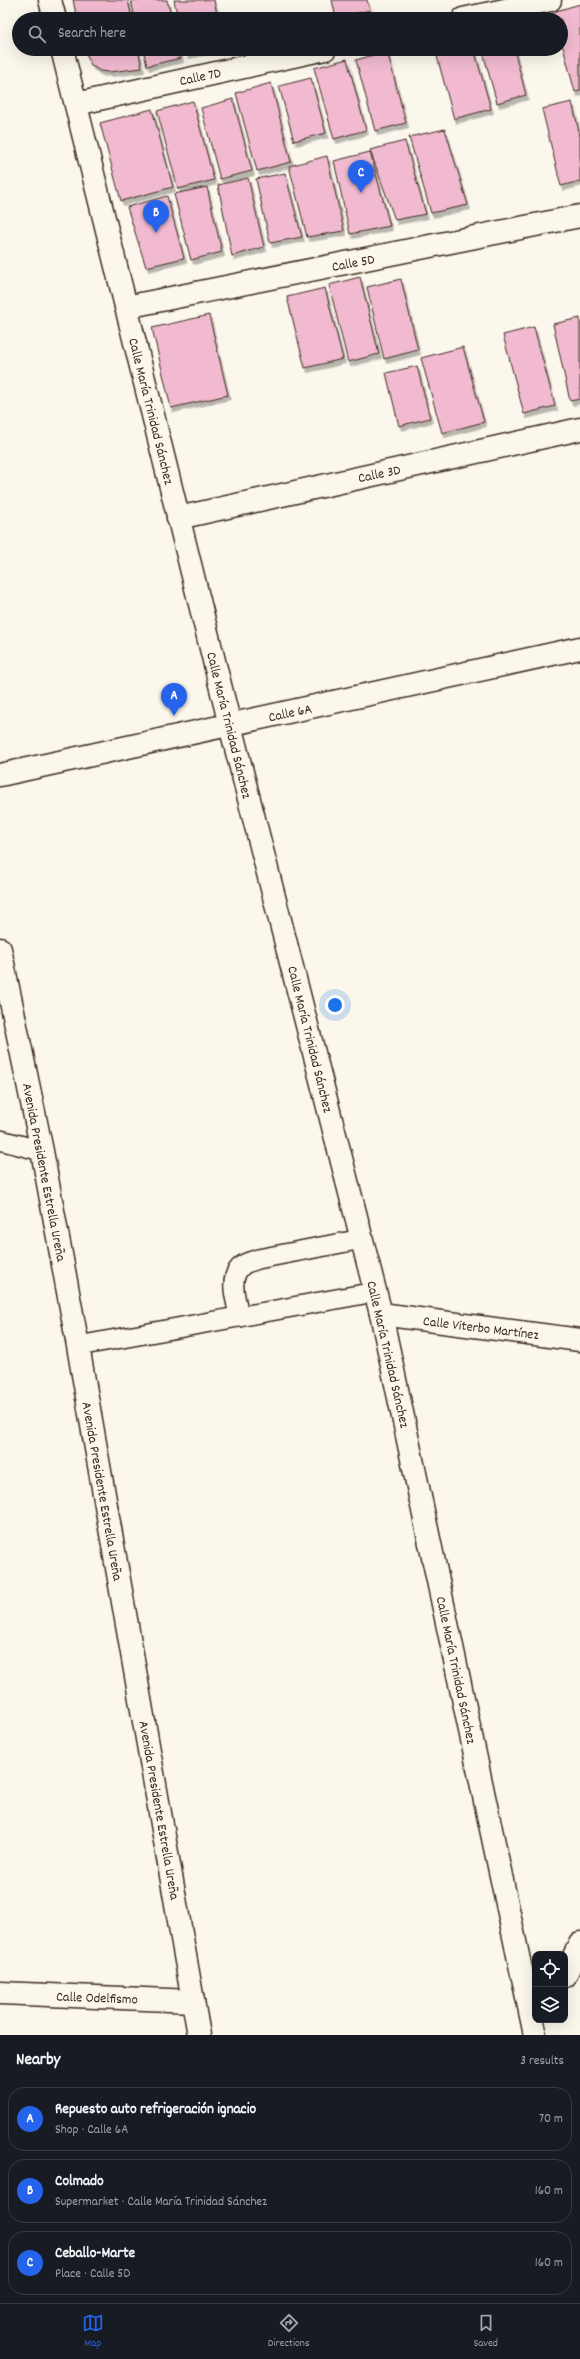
<!DOCTYPE html>
<html lang="en">
<head>
<meta charset="utf-8">
<style>
	:root { --surface:#171b24; --page:#242831; --text:#f1f3f6; --muted:#9ea1a6; --line:#363941; --accent:#2563eb }
	body { margin:0; font-family:Dekko,sans-serif; background:var(--page); color:var(--text) }
	.controls { position:absolute; right:12px; bottom:12px; display:grid; overflow:hidden; border-radius:8px; box-shadow:0 4px 16px #0002 }
	.controls button { width:36px; height:36px; display:grid; place-items:center; padding:0; border:0; border-bottom:1px solid var(--line); background:var(--surface); color:var(--text); font:20px sans-serif }
	.you { position:absolute; left:335px; top:1005px; width:14px; height:14px; margin:-10px; border:3px solid #fff; border-radius:50%; background:#1a73e8; box-shadow:0 0 0 6px #1a73e833 }
	.badge { display:grid; place-items:center; width:26px; height:26px; border-radius:50%; background:var(--accent); color:#fff; font-size:13px; font-weight:700 }
	.pin { position:absolute; translate:-50% -33px; filter:drop-shadow(0 1px 2px #0008) }
	.pin::after { content:''; position:absolute; top:21px; width:14px; height:12px; background:inherit; clip-path:polygon(0 0,100% 0,50% 100%) }
	.list { margin:0; padding:0; list-style:none }
	h2 { display:flex; justify-content:space-between; align-items:center; height:52px; margin:0; padding:0 16px; font-size:17px }
	h2 small { font-size:13px; font-weight:400; color:var(--muted) }
	.list li { display:grid; grid-template-columns:26px 1fr auto; gap:12px; align-items:center; box-sizing:border-box; height:64px; margin:0 8px 8px; padding:0 8px; border:1px solid var(--line); border-radius:16px }
	.list b { display:block; font-size:15px; white-space:nowrap }
	.list p { margin:0; font-size:13px; white-space:nowrap; color:var(--muted) }
	.list em { font-size:13px; font-style:normal; color:var(--muted) }
	.icon { flex:none; width:22px; height:22px; fill:none; stroke:currentColor; stroke-width:2; stroke-linecap:round; stroke-linejoin:round }
	.map { position:relative; flex:none; width:580px; height:2035px; overflow:hidden }
	.search { position:absolute; background:var(--surface); box-shadow:0 4px 16px #0002; left:12px; right:12px; top:12px; height:44px; display:flex; align-items:center; gap:10px; box-sizing:border-box; padding:0 14px; border-radius:22px; color:var(--muted); font-size:15px }
	.sheet { height:268px; background:var(--surface) }
	nav { display:flex; justify-content:space-around; align-items:center; box-sizing:border-box; height:56px; border-top:1px solid var(--line); background:var(--surface); font-size:11px; color:var(--muted) }
	nav a { display:grid; justify-items:center; gap:2px }
	nav .on { color:var(--accent) }
	.map>svg:first-child { display:block }
	.building { fill:#f1bad1; stroke:#3b2a1e; filter:url(#shadow) }
	.lines { fill:none; stroke-linecap:round; stroke-linejoin:round }
	.service-casing { stroke:#3b2a1e; stroke-width:22 }
	.minor-casing { stroke:#3b2a1e; stroke-width:25 }
	.secondary-casing { stroke:#3b2a1e; stroke-width:25 }
	.service { stroke:#fbf7ec; stroke-width:19 }
	.minor { stroke:#fbf7ec; stroke-width:22 }
	.secondary { stroke:#fbf7ec; stroke-width:22 }
	.labels { text-anchor:middle; stroke-width:3; stroke-linejoin:round; paint-order:stroke }
	.street-label { font-size:14px; fill:#3b2a1e; stroke:#fbf7ec }
</style>
</head>
<body>
<div class="map">
<svg width="580" height="2035" viewBox="0 0 580 2035">
	<defs>
		<filter id="shadow"><feDropShadow dx="2.5" dy="4.5" stdDeviation="0" flood-color="#0004"/></filter>
	</defs>
	<rect width="100%" height="100%" fill="#fbf7ec"/>
	<filter id="ink" filterUnits="userSpaceOnUse"><feTurbulence type="fractalNoise" baseFrequency=".025" numOctaves="2"/><feDisplacementMap in="SourceGraphic" scale="8" xChannelSelector="R" yChannelSelector="G"/><feConvolveMatrix kernelMatrix="1 2 1 2 8 2 1 2 1" color-interpolation-filters="sRGB"/></filter>
	<g filter="url(#ink)">
		<g class="building">
			<path d="M73,0H128L132,19H77Z"/>
			<path d="M131,0H167L172,19H135Z"/>
			<path d="M174,0H214L218,19H178Z"/>
			<path d="M332,0H367L370,10L336,18Z"/>
			<path d="M580,4V91L575,92L561,40V19H555L553,12Z"/>
			<path d="M84,49H138L142,68L110,72L100,71L91,65Z"/>
			<path d="M143,49H179L181,58L147,66Z"/>
			<path d="M185,49H211L186,54Z"/>
			<path d="M435,49H474L491,109L454,119Z"/>
			<path d="M482,49H514L526,95L497,103Z"/>
			<path d="M387,51L406,123L375,131L356,60Z"/>
			<path d="M347,59L366,130L334,139L314,68Z"/>
			<path d="M311,78L326,133L294,141L279,86Z"/>
			<path d="M271,83L291,162L257,171L236,93Z"/>
			<path d="M233,99L252,171L220,179L201,108Z"/>
			<path d="M193,101L214,180L178,189L157,111Z"/>
			<path d="M572,102L580,136V181L561,186L542,109Z"/>
			<path d="M152,109L173,187L121,201L100,123Z"/>
			<path d="M445,129L468,205L431,213L409,137Z"/>
			<path d="M405,141L426,214L395,220L370,150Z"/>
			<path d="M370,152L390,226L350,234L334,161Z"/>
			<path d="M327,156L344,231L307,237L289,166Z"/>
			<path d="M285,173L302,237L270,243L256,179Z"/>
			<path d="M248,178L264,247L232,256L218,185Z"/>
			<path d="M207,187L222,252L191,260L174,194Z"/>
			<path d="M167,196L184,258L146,267L127,207Z"/>
			<path d="M360,277L379,354L348,362L329,285Z"/>
			<path d="M401,279L418,350L384,359L367,287Z"/>
			<path d="M325,288L343,359L305,368L287,297Z"/>
			<path d="M209,315L228,395L171,408L152,328Z"/>
			<path d="M580,318V399L570,401L553,324Z"/>
			<path d="M534,327L555,406L524,414L503,335Z"/>
			<path d="M463,347L484,422L442,433L421,358Z"/>
			<path d="M417,366L430,418L399,426L386,373Z"/>
		</g>
		<g class="lines">
			<g class="service-casing">
				<g id="service">
					<path d="M0,1140L42,1151"/>
					<path d="M240,1317C236,1302 227,1276 243,1265C246,1262 254,1261 258,1259L362,1239"/>
					<path d="M78,1346L375,1292"/>
				</g>
			</g>
			<g class="minor-casing">
				<g id="minor">
					<path d="M50,0L55,19"/>
					<path d="M463,19L550,0"/>
					<path d="M62,49L230,725L381,1314L535,2035"/>
					<path d="M76,104L325,49"/>
					<path d="M126,307L580,216"/>
					<path d="M178,518L580,429"/>
					<path d="M0,775L580,648"/>
					<path d="M381,1314L580,1340"/>
					<path d="M565,1976L580,1943"/>
					<path d="M0,1993L193,2001"/>
				</g>
			</g>
			<g class="secondary-casing">
				<path id="secondary" d="M0,949L42,1151L78,1346L199,2035"/>
			</g>
			<use href="#service" class="service"/>
			<use href="#minor" class="minor"/>
			<use href="#secondary" class="secondary"/>
		</g>
	</g>
	<g class="labels">
		<g class="street-label">
			<text transform="translate(200 76) rotate(-12)" y="5">Calle 7D</text>
			<text transform="translate(353 262) rotate(-11)" y="5">Calle 5D</text>
			<text transform="translate(152 411) rotate(76)" y="5">Calle María Trinidad Sánchez</text>
			<text transform="translate(379 473) rotate(-12)" y="5">Calle 3D</text>
			<text transform="translate(290 712) rotate(-12)" y="5">Calle 6A</text>
			<text transform="translate(230 725) rotate(76)" y="5">Calle María Trinidad Sánchez</text>
			<text transform="translate(311 1039) rotate(76)" y="5">Calle María Trinidad Sánchez</text>
			<text transform="translate(45 1172) rotate(79)" y="5">Avenida Presidente Estrella Ureña</text>
			<text transform="translate(481 1327) rotate(7)" y="5">Calle Viterbo Martínez</text>
			<text transform="translate(389 1354) rotate(77)" y="5">Calle María Trinidad Sánchez</text>
			<text transform="translate(103 1491) rotate(80)" y="5">Avenida Presidente Estrella Ureña</text>
			<text transform="translate(457 1670) rotate(78)" y="5">Calle María Trinidad Sánchez</text>
			<text transform="translate(160 1810) rotate(80)" y="5">Avenida Presidente Estrella Ureña</text>
			<text transform="translate(97 1997) rotate(2)" y="5">Calle Odelfismo</text>
		</g>
	</g>
</svg>
<div class="controls">
<button><svg class="icon" aria-label="locate" viewBox="0 0 24 24"><circle cx="12" cy="12" r="6"/><path d="M12 2v4M12 18v4M2 12h4M18 12h4"/></svg></button>
<button><svg class="icon" aria-label="layers" viewBox="0 0 24 24"><path d="M12 4l9 5-9 5-9-5zM3 14l9 5 9-5"/></svg></button>
</div>
<div class="you"></div>
<div class="pin badge" style="left:174px;top:716px">A</div>
<div class="pin badge" style="left:156px;top:233px">B</div>
<div class="pin badge" style="left:361px;top:193px">C</div>
<div class="search"><svg class="icon" aria-label="search" viewBox="0 0 24 24"><circle cx="10" cy="10" r="6"/><path d="M15 15l6 6"/></svg>Search here</div>
</div>
<section class="sheet">
<h2>Nearby<small>3 results</small></h2>
<ul class="list">
<li><span class="badge">A</span><div><b>Repuesto auto refrigeración ignacio</b><p>Shop · Calle 6A</p></div><em>70 m</em></li>
<li><span class="badge">B</span><div><b>Colmado</b><p>Supermarket · Calle María Trinidad Sánchez</p></div><em>160 m</em></li>
<li><span class="badge">C</span><div><b>Ceballo-Marte</b><p>Place · Calle 5D</p></div><em>160 m</em></li>
</ul>
</section>
<nav>
<a class="on"><svg class="icon" aria-label="map" viewBox="0 0 24 24"><path d="M3 6l6-2 6 2 6-2v14l-6 2-6-2-6 2zM9 4v14M15 6v14"/></svg>Map</a>
<a><svg class="icon" aria-label="directions" viewBox="0 0 24 24"><path d="M12 3l9 9-9 9-9-9zM9 14v-3h6M13 9l2 2-2 2"/></svg>Directions</a>
<a><svg class="icon" aria-label="saved" viewBox="0 0 24 24"><path d="M7 4h10v16l-5-4-5 4z"/></svg>Saved</a>
</nav>
</body>
</html>
